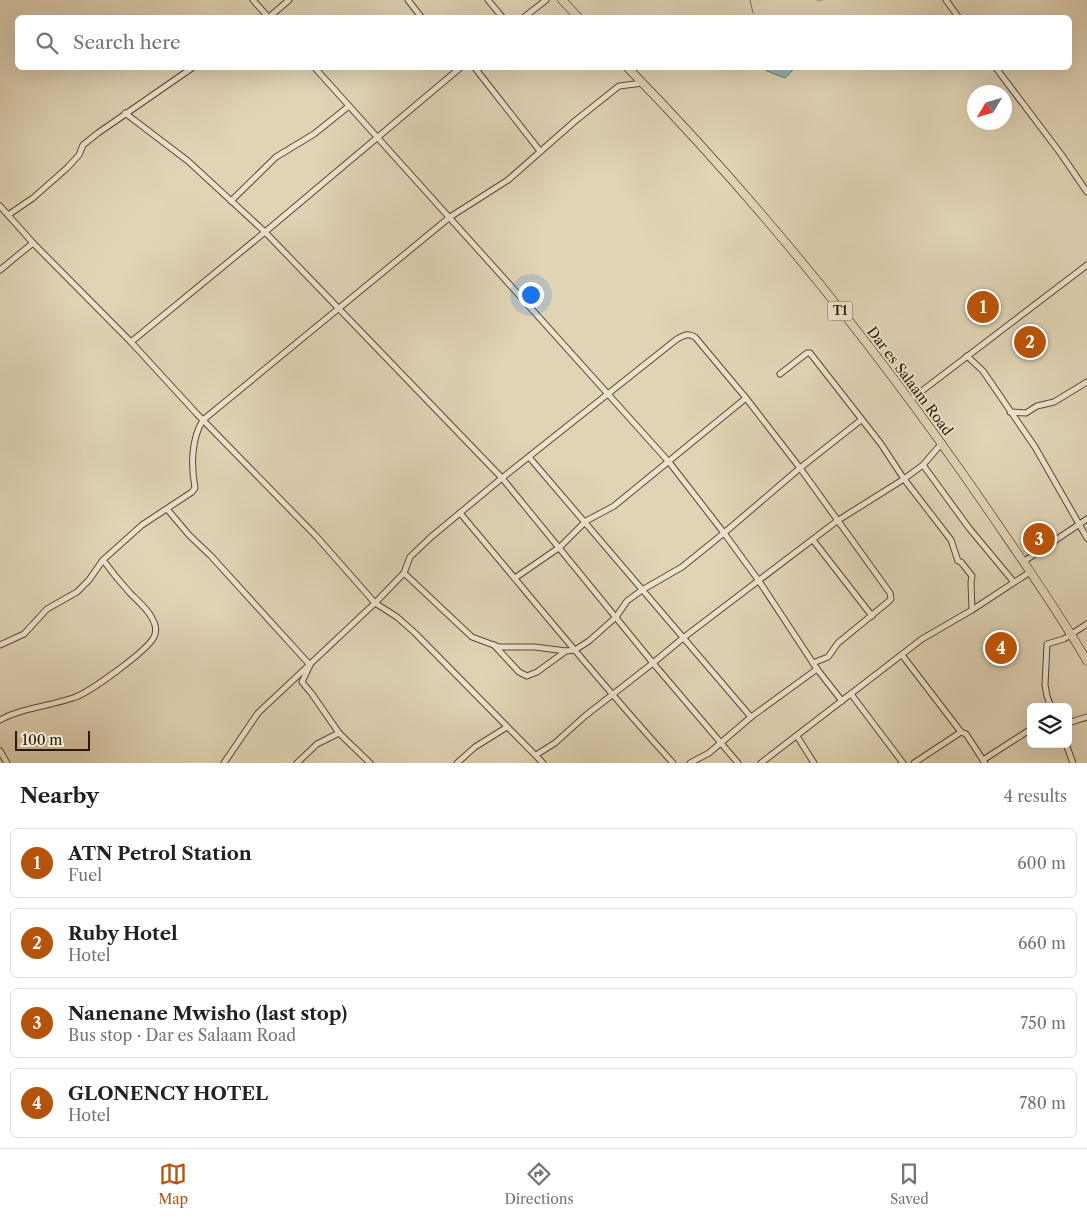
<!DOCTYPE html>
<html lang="en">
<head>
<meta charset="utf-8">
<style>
	:root { --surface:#fff; --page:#f6f6f6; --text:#202124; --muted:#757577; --line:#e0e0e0; --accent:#b45309 }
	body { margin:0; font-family:"Libre Caslon Text",serif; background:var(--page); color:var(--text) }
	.controls { position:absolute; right:15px; bottom:15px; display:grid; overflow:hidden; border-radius:8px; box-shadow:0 5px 20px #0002 }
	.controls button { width:45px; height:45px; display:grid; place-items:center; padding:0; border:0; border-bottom:1px solid var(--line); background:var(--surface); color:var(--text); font:25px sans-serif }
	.compass { position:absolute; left:967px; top:85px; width:45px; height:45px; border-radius:50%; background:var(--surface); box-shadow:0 5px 20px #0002; rotate:232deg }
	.scale { position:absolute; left:15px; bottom:12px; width:75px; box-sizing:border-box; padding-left:5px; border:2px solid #2d1b01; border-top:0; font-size:14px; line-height:18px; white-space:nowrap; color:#2d1b01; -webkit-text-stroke:4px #ece3cf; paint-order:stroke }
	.you { position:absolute; left:530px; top:294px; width:18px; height:18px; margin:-12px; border:4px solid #fff; border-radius:50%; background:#1a73e8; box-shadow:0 0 0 8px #1a73e833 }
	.badge { display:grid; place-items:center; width:32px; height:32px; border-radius:50%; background:var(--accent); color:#fff; font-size:16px; font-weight:700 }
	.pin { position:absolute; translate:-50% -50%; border:2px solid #fff; box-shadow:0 1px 5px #0006 }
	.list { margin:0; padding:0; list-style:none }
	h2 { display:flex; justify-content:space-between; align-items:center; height:65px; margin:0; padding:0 20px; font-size:21px }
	h2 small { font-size:16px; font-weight:400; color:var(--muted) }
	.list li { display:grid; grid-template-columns:32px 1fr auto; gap:15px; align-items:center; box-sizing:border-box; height:70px; margin:0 10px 10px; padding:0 10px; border:1px solid var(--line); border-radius:8px }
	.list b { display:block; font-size:19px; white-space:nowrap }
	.list p { margin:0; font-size:16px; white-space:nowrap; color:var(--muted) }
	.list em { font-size:16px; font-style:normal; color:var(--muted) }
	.icon { flex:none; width:28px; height:28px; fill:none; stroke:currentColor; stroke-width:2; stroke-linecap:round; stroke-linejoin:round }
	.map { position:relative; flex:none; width:1087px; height:763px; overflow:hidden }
	.search { position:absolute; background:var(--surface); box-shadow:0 5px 20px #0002; left:15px; right:15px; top:15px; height:55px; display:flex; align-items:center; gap:12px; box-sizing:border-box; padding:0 18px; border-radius:8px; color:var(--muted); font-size:19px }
	.sheet { height:385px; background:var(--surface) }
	nav { display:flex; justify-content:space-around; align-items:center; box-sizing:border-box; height:70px; border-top:1px solid var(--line); background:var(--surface); font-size:14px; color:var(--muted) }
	nav a { display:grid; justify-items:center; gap:2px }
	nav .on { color:var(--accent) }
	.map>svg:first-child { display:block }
	.water { fill:#94b8ae; stroke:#6b7969 }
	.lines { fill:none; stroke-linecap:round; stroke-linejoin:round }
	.stream { stroke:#6b7969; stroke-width:1 }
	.minor-casing { stroke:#5a492e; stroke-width:7 }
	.highway-casing { stroke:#2d1b01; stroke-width:9 }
	.minor { stroke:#ece3cf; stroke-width:5 }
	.highway { stroke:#e1d4b5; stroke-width:8 }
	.labels { text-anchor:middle; stroke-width:4; stroke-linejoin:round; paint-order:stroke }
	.shield { fill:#ece3cf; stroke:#66573f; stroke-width:1 }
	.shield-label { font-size:12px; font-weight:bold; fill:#2d1b01 }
	.street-label { font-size:14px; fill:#2d1b01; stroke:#ece3cf }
</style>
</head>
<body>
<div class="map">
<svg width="1087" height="763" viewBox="0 0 1087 763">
	<rect width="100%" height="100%" fill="#e1d4b5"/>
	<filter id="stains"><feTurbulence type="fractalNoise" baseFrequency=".004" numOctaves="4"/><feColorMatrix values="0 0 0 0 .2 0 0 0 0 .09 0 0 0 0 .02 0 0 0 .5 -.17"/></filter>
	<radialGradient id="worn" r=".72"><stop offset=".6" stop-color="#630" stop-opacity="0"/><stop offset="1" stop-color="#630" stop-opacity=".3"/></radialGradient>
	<path class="water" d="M763,68H795L785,78L767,71Z"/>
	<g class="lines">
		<g class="stream">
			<path d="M750,0L753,13"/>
			<path d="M817,0H822"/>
		</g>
		<g class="minor-casing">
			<g id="minor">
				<path d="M253,0L269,18"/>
				<path d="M408,0L422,18"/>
				<path d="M488,0L503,18"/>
				<path d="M946,0L959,18"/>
				<path d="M268,18L289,0"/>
				<path d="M523,18L546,0"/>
				<path d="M315,68L669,462L724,533L759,581L817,669L842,701"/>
				<path d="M475,68L540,151"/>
				<path d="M996,68L1061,154L1087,192"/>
				<path d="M125,113L188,161L265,232L502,478L653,663L738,763"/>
				<path d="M231,201L276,157L314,134L349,106"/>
				<path d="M0,206L33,243L131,342L197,414L316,536L375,603L397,617L415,633L543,763"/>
				<path d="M8,215L33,198L67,168L79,155L83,145L98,133L192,68"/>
				<path d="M0,270L33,243"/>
				<path d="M131,342L265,232L460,68"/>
				<path d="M967,356L983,371L1035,447L1087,538"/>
				<path d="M780,374L807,353H810L881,444L904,479L951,540L958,561L961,562L972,576L971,582L972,610"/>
				<path d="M910,400L1087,265"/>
				<path d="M1010,412L1026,413L1037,406L1054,402L1087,382"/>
				<path d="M529,457L751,717"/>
				<path d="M923,465L969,528L1013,581"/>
				<path d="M167,509L189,535L211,556L310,665L302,682L312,694L339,733L370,763"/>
				<path d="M460,513C531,597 599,682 673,763"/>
				<path d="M813,540L872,616"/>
				<path d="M1023,562L1087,519"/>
				<path d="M404,573L472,637L499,647H535L566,651"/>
				<path d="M515,578L560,547L586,521L614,506L746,398"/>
				<path d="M0,645L24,634L47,609L77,592L89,580L103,560L142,525L192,492L195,488C191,466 191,439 203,420L450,217L508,180L575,121L619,86L643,83"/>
				<path d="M494,645L519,672L527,676L537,672L566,651L575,650L589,641L616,617L627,601L642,590L682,567L724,533L800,468L861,420"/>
				<path d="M902,655L961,732L966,734L985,763"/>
				<path d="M851,694L903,763"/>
				<path d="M1051,707L1047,696L1045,685L1047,644L1064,639L1087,624"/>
				<path d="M0,720C22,708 49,706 73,698C89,693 147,651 154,637C156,633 156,629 155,625C151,612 139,602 130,593C120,582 111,571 103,560"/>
				<path d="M1068,723L1087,717"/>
				<path d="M797,736L814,763"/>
				<path d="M1066,744L1073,763"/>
				<path d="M0,751L7,763"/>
				<path d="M536,755L555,743L585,716L653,663L683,638L837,521L904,479L923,465L942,443"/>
				<path d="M983,760L1031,729"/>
				<path d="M224,763L258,713L375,603L404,573L410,557L431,537L502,478L677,339C684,335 688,333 695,337L746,398L800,468L890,593L891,599L888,602L838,643L828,657L813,663"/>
				<path d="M297,763L317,744L339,733"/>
				<path d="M457,763L475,747L507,727"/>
				<path d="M690,763L709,753L751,717L817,669"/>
				<path d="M761,763L922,639L972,610L1030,572"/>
				<path d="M914,763L961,732"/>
			</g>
		</g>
		<g class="highway-casing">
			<g id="highway">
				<path d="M562,0L579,18"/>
				<path d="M628,68C760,203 881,354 988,510C1022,560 1057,609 1087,661"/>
			</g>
		</g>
		<use href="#minor" class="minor"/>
		<use href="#highway" class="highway"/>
	</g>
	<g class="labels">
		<rect class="shield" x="827.5" y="301.5" width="25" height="19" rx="4"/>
		<g class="shield-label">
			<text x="840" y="315">T1</text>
		</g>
		<g class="street-label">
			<text transform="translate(910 381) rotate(53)" y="5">Dar es Salaam Road</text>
		</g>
	</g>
	<rect width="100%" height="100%" filter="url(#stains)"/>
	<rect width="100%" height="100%" fill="url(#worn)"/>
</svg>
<div class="controls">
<button><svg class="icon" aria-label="layers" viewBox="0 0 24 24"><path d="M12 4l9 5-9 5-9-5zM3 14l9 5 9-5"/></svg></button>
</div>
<svg class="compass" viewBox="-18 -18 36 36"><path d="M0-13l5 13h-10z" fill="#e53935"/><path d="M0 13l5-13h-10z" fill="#757577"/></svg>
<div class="scale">100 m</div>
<div class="you"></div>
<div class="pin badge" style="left:983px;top:307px">1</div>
<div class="pin badge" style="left:1030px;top:342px">2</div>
<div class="pin badge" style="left:1039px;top:539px">3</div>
<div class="pin badge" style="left:1001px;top:648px">4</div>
<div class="search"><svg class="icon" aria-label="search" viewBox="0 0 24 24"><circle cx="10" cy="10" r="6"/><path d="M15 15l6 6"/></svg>Search here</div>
</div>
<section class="sheet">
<h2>Nearby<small>4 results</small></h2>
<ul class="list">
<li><span class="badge">1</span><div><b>ATN Petrol Station</b><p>Fuel</p></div><em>600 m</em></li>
<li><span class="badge">2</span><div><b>Ruby Hotel</b><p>Hotel</p></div><em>660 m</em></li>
<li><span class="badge">3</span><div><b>Nanenane Mwisho (last stop)</b><p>Bus stop · Dar es Salaam Road</p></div><em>750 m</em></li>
<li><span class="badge">4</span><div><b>GLONENCY HOTEL</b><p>Hotel</p></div><em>780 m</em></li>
</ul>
</section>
<nav>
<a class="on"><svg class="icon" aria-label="map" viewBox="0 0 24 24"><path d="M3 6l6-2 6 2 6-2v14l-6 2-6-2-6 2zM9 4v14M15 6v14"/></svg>Map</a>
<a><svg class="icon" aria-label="directions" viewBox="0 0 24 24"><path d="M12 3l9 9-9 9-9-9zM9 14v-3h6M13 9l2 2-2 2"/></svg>Directions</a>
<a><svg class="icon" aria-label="saved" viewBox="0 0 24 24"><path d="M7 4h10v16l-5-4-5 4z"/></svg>Saved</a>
</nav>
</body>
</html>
